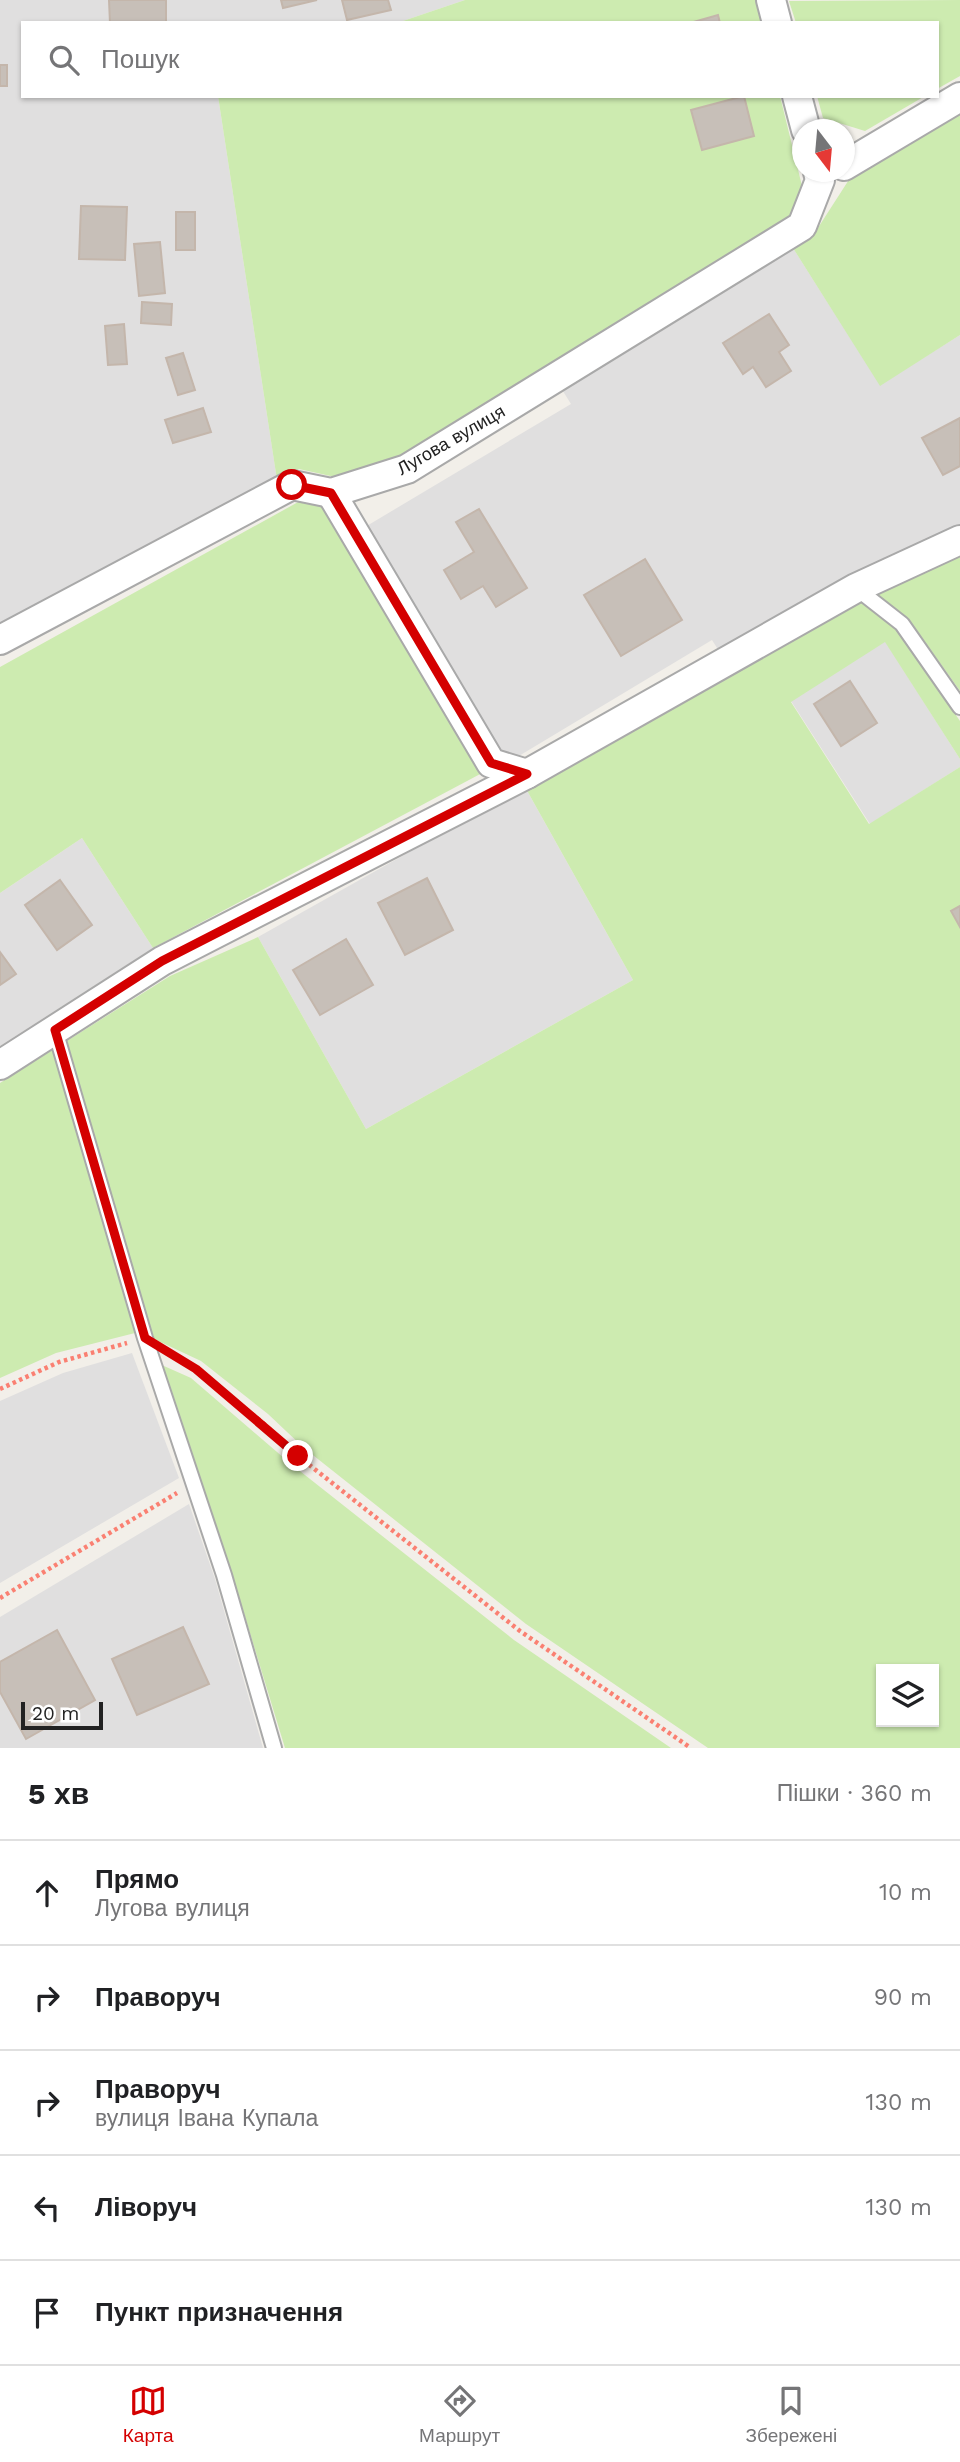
<!DOCTYPE html>
<html lang="uk">
<head>
<meta charset="utf-8">
<style>
	:root { --surface:#fff; --page:#f2f2f2; --text:#202124; --muted:#757577; --line:#e0e0e0; --accent:#d40000 }
	body { margin:0; font-family:"Work Sans",sans-serif; background:var(--page); color:var(--text) }
	.controls { position:absolute; right:21px; bottom:21px; display:grid; overflow:hidden; border-radius:0px; box-shadow:0 2px 5px #0004 }
	.controls button { width:63px; height:63px; display:grid; place-items:center; padding:0; border:0; border-bottom:2px solid var(--line); background:var(--surface); color:var(--text); font:35px sans-serif }
	.compass { position:absolute; left:792px; top:119px; width:63px; height:63px; border-radius:50%; background:var(--surface); box-shadow:0 2px 5px #0004; rotate:164deg }
	.scale { position:absolute; left:21px; bottom:18px; width:82px; box-sizing:border-box; padding-left:7px; border:4px solid #222; border-top:0; font-size:19px; line-height:24px; white-space:nowrap; color:#222; -webkit-text-stroke:5px #fff; paint-order:stroke }
	.stop { position:absolute; width:21px; height:21px; margin:-16px; border:5px solid #d40000; border-radius:50%; background:#fff }
	.stop.end { background:#d40000; border-color:#fff; box-shadow:0 2px 7px #0008 }
	.list { margin:0; padding:0; list-style:none }
	h2 { display:flex; justify-content:space-between; align-items:center; height:91px; margin:0; padding:0 28px; font-size:30px }
	h2 small { font-size:23px; font-weight:400; color:var(--muted) }
	.list li { display:grid; grid-template-columns:46px 1fr auto; gap:21px; align-items:center; box-sizing:border-box; height:105px; padding:0 28px; border-top:2px solid var(--line) }
	.list b { display:block; font-size:26px; white-space:nowrap }
	.list p { margin:0; font-size:23px; white-space:nowrap; color:var(--muted) }
	.list em { font-size:23px; font-style:normal; color:var(--muted) }
	.icon { flex:none; width:38px; height:38px; fill:none; stroke:currentColor; stroke-width:2; stroke-linecap:round; stroke-linejoin:round }
	.map { position:relative; flex:none; width:960px; height:1748px; overflow:hidden }
	.search { position:absolute; background:var(--surface); box-shadow:0 2px 5px #0004; left:21px; right:21px; top:21px; height:77px; display:flex; align-items:center; gap:18px; box-sizing:border-box; padding:0 24px; border-radius:0px; color:var(--muted); font-size:26px }
	.sheet { height:616px; background:var(--surface) }
	nav { display:flex; justify-content:space-around; align-items:center; box-sizing:border-box; height:98px; border-top:2px solid var(--line); background:var(--surface); font-size:19px; color:var(--muted) }
	nav a { display:grid; justify-items:center; gap:4px }
	nav .on { color:var(--accent) }
	.map>svg:first-child { display:block }
	.residential { fill:#e0dfdf }
	.grass { fill:#cdebb0; fill-rule:evenodd }
	.building { fill:#c7bfb8; stroke:#c4b6ab; stroke-width:2 }
	.lines { fill:none; stroke-linecap:round; stroke-linejoin:round }
	.service-casing { stroke:#a9a9a9; stroke-width:18 }
	.minor-casing { stroke:#a9a9a9; stroke-width:32 }
	.path { stroke:#fa8072; stroke-width:4.5; stroke-dasharray:3.5 3.5; stroke-linecap:butt }
	.service { stroke:#fff; stroke-width:14 }
	.minor { stroke:#fff; stroke-width:28 }
	.route { stroke:#d40000; stroke-width:9 }
	.labels { text-anchor:middle; stroke-width:5; stroke-linejoin:round; paint-order:stroke }
	.street-label { font-size:18px; fill:#222; stroke:#fff }
</style>
</head>
<body>
<div class="map">
<svg width="960" height="1748" viewBox="0 0 960 1748">
	<rect width="100%" height="100%" fill="#f2efe9"/>
	<g class="residential">
		<path d="M0,0H465L397,23H23V96H218L277,480L0,623Z"/>
		<path d="M793,248L880,385L960,335V527L719,651L712,640L507,763L365,527L571,404L561,388Z"/>
		<path d="M885,641L960,759V767L870,824L791,701Z"/>
		<path d="M525,787L633,980L366,1129L258,937Z"/>
		<path d="M82,838L153,948L0,1046V893Z"/>
		<path d="M132,1353L179,1478L0,1583V1401L63,1373Z"/>
		<path d="M189,1504L215,1579L263,1748H0V1617Z"/>
	</g>
	<g class="grass">
		<path d="M465,0H756L762,23H397Z"/>
		<path d="M960,0V76L937,89V23H796L789,1Z"/>
		<path d="M218,96H780L802,186L793,218L402,458L335,477L299,469L277,480Z"/>
		<path d="M817,96H925L865,131L823,118Z"/>
		<path d="M960,111V335L880,386L793,248L814,234L852,175Z"/>
		<path d="M300,501L326,505L484,772L153,948L82,838L0,893V667Z"/>
		<path d="M960,552V691L908,618L874,592Z"/>
		<path d="M858,600L896,629L960,721V759L885,642L791,702L869,824L960,767V1748H708L526,1624L304,1448L268,1414L201,1361L139,1332L56,1353L0,1378V1083L170,976L258,937L366,1129L633,980L525,787ZM881,1669H934V1722H881Z"/>
		<path d="M155,1362L191,1378L291,1464L514,1640L671,1748H285L232,1574Z"/>
	</g>
	<g class="building">
		<path d="M109,0H166V23H110Z"/>
		<path d="M281,0H317L283,8Z"/>
		<path d="M342,0H388L391,10L347,20Z"/>
		<path d="M718,15L720,23H690Z"/>
		<rect x="0" y="65" width="7" height="21"/>
		<path d="M744,96L754,136L702,150L691,110Z"/>
		<path d="M81,206L127,207L125,260L79,259Z"/>
		<rect x="176" y="212" width="19" height="38"/>
		<path d="M160,242L165,293L139,296L134,244Z"/>
		<path d="M142,302L172,304L171,325L141,323Z"/>
		<path d="M769,314L789,345L779,352L791,371L766,387L753,367L743,374L723,343Z"/>
		<path d="M124,324L127,364L108,365L105,326Z"/>
		<path d="M183,353L195,390L178,395L166,358Z"/>
		<path d="M203,408L211,432L173,443L165,420Z"/>
		<path d="M960,418V466L943,475L922,438Z"/>
		<path d="M479,509L527,588L496,607L483,586L461,599L444,570L474,552L456,522Z"/>
		<path d="M645,559L682,620L621,656L584,595Z"/>
		<path d="M850,681L877,723L841,746L814,704Z"/>
		<path d="M427,878L453,930L405,955L378,903Z"/>
		<path d="M60,880L92,925L57,950L25,905Z"/>
		<path d="M960,906V927L951,911Z"/>
		<path d="M346,939L373,985L320,1015L293,970Z"/>
		<path d="M0,952L16,974L0,985Z"/>
		<path d="M183,1627L209,1684L137,1715L112,1659Z"/>
		<path d="M57,1630L95,1700L26,1739L0,1692V1662Z"/>
	</g>
	<g class="lines">
		<g class="service-casing">
			<g id="service">
				<path d="M856,588L902,624L960,707"/>
				<path d="M55,1030L145,1338L224,1575L274,1748"/>
			</g>
		</g>
		<g class="minor-casing">
			<g id="minor">
				<path d="M771,0L777,23"/>
				<path d="M797,96L806,130"/>
				<path d="M844,166L960,97"/>
				<path d="M331,493L491,763L527,774L856,588L960,540"/>
				<path d="M0,640L292,485L331,493L407,469L802,226L820,180L818,172"/>
				<path d="M0,1065L162,961L527,774"/>
			</g>
		</g>
		<g class="path">
			<path d="M173,1355L196,1369L262,1422L298,1456L520,1631L691,1748"/>
			<path d="M0,1389L59,1362L127,1343"/>
			<path d="M0,1598L177,1493"/>
		</g>
		<use href="#service" class="service"/>
		<use href="#minor" class="minor"/>
	</g>
	<g class="lines">
		<path class="route" d="M292,485L331,493L491,763L527,774L162,961L55,1030L145,1338L196,1369L298,1456"/>
	</g>
	<g class="labels">
		<g class="street-label">
			<text transform="translate(451 440) rotate(-30)" y="6">Лугова вулиця</text>
		</g>
	</g>
</svg>
<div class="controls">
<button><svg class="icon" aria-label="layers" viewBox="0 0 24 24"><path d="M12 4l9 5-9 5-9-5zM3 14l9 5 9-5"/></svg></button>
</div>
<svg class="compass" viewBox="-18 -18 36 36"><path d="M0-13l5 13h-10z" fill="#e53935"/><path d="M0 13l5-13h-10z" fill="#757577"/></svg>
<div class="scale">20 m</div>
<div class="stop" style="left:292px;top:485px"></div>
<div class="stop end" style="left:298px;top:1456px"></div>
<div class="search"><svg class="icon" aria-label="search" viewBox="0 0 24 24"><circle cx="10" cy="10" r="6"/><path d="M15 15l6 6"/></svg>Пошук</div>
</div>
<section class="sheet">
<h2>5 хв<small>Пішки · 360 m</small></h2>
<ul class="list">
<li><svg class="icon" aria-label="ahead" viewBox="0 0 24 24"><path d="M12 20V5M6 11l6-6 6 6"/></svg><div><b>Прямо</b><p>Лугова вулиця</p></div><em>10 m</em></li>
<li><svg class="icon" aria-label="right" viewBox="0 0 24 24"><path d="M7 20v-9h11M14 6l5 5-5 5"/></svg><div><b>Праворуч</b></div><em>90 m</em></li>
<li><svg class="icon" aria-label="right" viewBox="0 0 24 24"><path d="M7 20v-9h11M14 6l5 5-5 5"/></svg><div><b>Праворуч</b><p>вулиця Івана Купала</p></div><em>130 m</em></li>
<li><svg class="icon" aria-label="left" viewBox="0 0 24 24"><path d="M17 20v-9H6M10 6l-5 5 5 5"/></svg><div><b>Ліворуч</b></div><em>130 m</em></li>
<li><svg class="icon" aria-label="arrive" viewBox="0 0 24 24"><path d="M6 21V4h12l-3 4 3 4H6"/></svg><div><b>Пункт призначення</b></div></li>
</ul>
</section>
<nav>
<a class="on"><svg class="icon" aria-label="map" viewBox="0 0 24 24"><path d="M3 6l6-2 6 2 6-2v14l-6 2-6-2-6 2zM9 4v14M15 6v14"/></svg>Карта</a>
<a><svg class="icon" aria-label="directions" viewBox="0 0 24 24"><path d="M12 3l9 9-9 9-9-9zM9 14v-3h6M13 9l2 2-2 2"/></svg>Маршрут</a>
<a><svg class="icon" aria-label="saved" viewBox="0 0 24 24"><path d="M7 4h10v16l-5-4-5 4z"/></svg>Збережені</a>
</nav>
</body>
</html>
